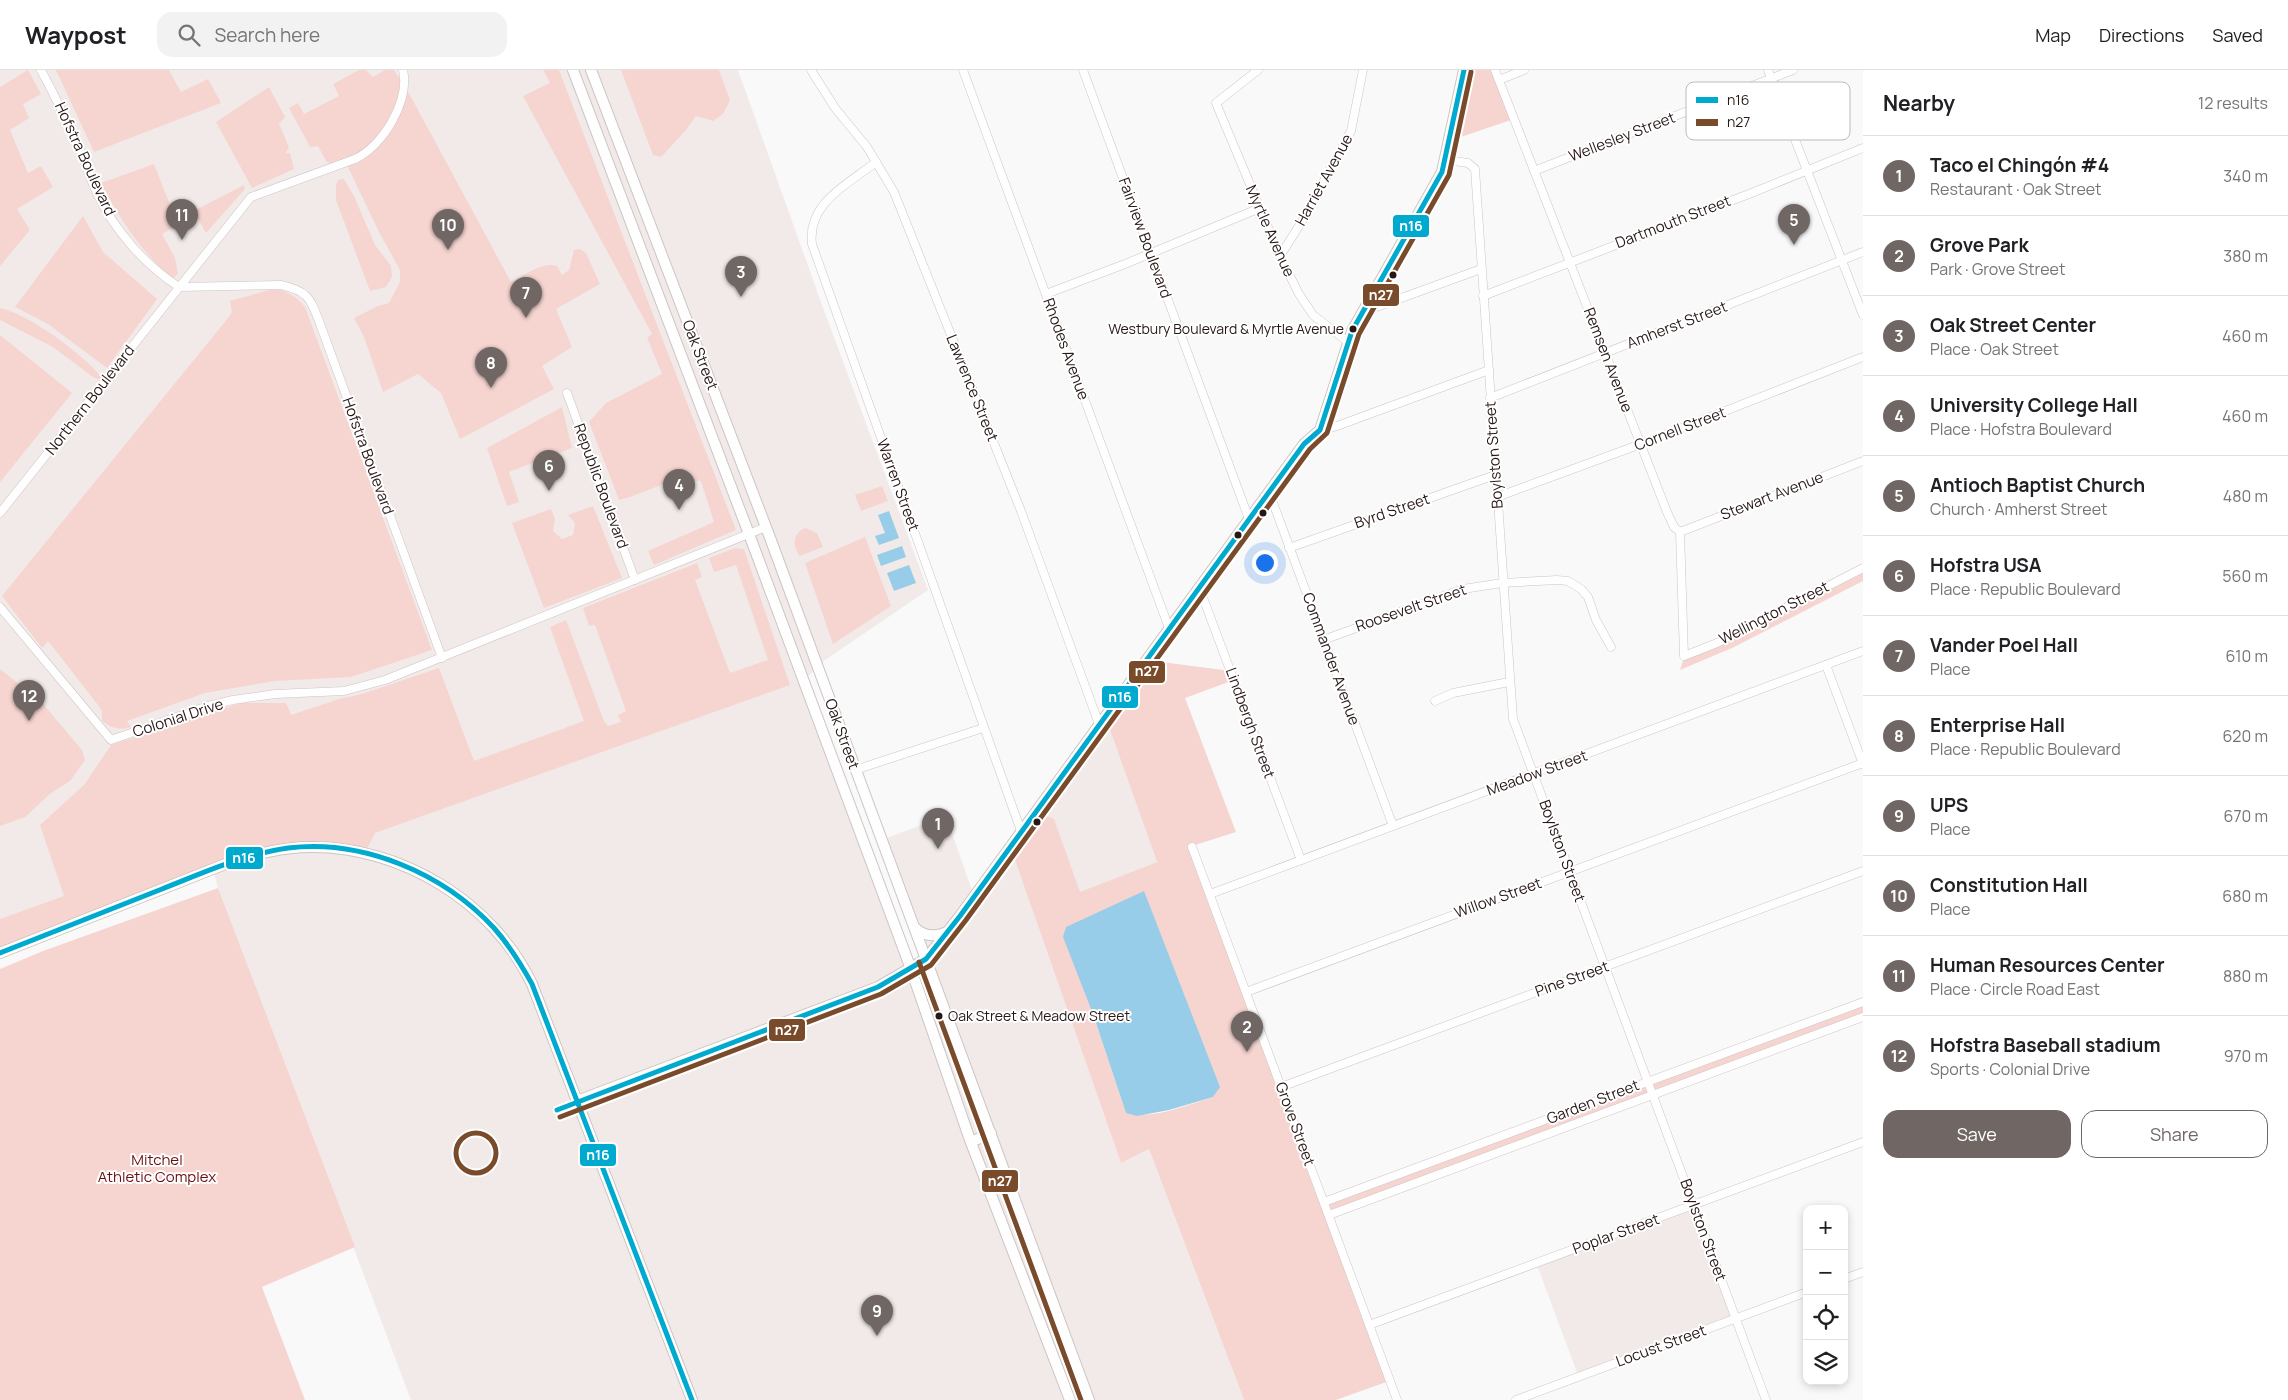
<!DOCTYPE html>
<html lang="en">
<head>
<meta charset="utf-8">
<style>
	:root { --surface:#fff; --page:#f2f2f2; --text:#202124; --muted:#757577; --line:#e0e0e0; --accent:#706765 }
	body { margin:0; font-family:Manrope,sans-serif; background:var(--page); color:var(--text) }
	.controls { position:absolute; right:15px; bottom:15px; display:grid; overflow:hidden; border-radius:10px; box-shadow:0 2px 8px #0003 }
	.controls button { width:45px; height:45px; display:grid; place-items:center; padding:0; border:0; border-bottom:1px solid var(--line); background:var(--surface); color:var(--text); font:25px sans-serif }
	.you { position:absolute; left:1264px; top:492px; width:18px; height:18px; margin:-12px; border:4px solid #fff; border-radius:50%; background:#1a73e8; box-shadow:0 0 0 8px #1a73e833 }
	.badge { display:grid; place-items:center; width:32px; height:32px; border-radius:50%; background:var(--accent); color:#fff; font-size:16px; font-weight:700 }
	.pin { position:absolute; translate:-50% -41px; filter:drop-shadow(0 1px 2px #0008) }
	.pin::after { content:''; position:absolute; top:26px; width:18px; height:15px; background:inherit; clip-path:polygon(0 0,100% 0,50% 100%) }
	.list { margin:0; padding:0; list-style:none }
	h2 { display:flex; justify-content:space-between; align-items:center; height:65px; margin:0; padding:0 20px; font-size:21px }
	h2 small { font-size:16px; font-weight:400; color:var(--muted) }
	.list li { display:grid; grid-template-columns:32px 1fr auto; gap:15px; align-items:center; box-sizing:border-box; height:80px; padding:0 20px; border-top:1px solid var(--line) }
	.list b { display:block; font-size:19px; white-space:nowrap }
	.list p { margin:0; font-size:16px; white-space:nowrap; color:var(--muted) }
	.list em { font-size:16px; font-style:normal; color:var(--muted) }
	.actions { display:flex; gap:10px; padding:15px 20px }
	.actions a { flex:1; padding:11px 0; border:1px solid var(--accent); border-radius:15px; text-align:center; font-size:18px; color:var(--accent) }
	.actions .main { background:var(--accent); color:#fff }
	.icon { flex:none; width:28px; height:28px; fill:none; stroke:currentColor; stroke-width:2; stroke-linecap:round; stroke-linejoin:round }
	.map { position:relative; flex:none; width:1863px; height:1330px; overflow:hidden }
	header { display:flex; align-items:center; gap:30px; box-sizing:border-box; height:70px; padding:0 25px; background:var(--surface); border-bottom:1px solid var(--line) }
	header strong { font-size:24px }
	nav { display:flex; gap:28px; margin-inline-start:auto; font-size:18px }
	.search { width:350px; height:45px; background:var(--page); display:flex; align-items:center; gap:12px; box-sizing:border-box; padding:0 18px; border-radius:15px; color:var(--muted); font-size:19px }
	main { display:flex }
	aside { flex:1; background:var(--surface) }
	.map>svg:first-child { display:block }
	.built { fill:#f1eae9 }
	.green { fill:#f6d5d1; fill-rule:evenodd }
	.water { fill:#98cde9 }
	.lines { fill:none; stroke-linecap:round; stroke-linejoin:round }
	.street-casing { stroke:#ccc5c4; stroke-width:9 }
	.secondary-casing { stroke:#ccc5c4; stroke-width:12 }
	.street { stroke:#fefefe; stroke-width:8 }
	.secondary { stroke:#fefefe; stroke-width:10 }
	.bus-1-casing { stroke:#fff; stroke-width:9 }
	.bus-2-casing { stroke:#fff; stroke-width:9 }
	.bus-1 { stroke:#00a9ce; stroke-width:5 }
	.bus-2 { stroke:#7a4b2a; stroke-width:5 }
	.bus-dot { fill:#271816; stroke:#fff; stroke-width:2 }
	.labels { text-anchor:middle; stroke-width:4; stroke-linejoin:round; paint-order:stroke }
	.bus-label { font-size:14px; fill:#271816; stroke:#fff; text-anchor:end }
	.street-label { font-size:15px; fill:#271816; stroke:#fff }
	.park-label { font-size:15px; fill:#6b0e12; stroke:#fff }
	.key { fill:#fff; stroke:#bebab9; stroke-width:1 }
	.key-label { font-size:14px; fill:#271816 }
	.line-badge { stroke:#fff; stroke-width:2 }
	.badge-label { font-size:14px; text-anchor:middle; font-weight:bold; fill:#fff }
</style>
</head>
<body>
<header>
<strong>Waypost</strong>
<div class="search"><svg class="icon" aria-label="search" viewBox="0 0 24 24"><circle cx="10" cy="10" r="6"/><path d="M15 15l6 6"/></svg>Search here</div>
<nav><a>Map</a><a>Directions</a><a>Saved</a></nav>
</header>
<main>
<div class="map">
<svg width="1863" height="1330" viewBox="0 0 1863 1330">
	<rect width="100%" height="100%" fill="#f9f9f9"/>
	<g class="built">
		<path d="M0,0H738L822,235L928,520L825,590L805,609L927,943L943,939L881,770L946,746L974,826L1105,646L1157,792L1033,841L1121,1093L1149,1079L1244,1330H411L218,818L213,799L0,883Z"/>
		<path d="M1692,1138L1733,1247L1578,1305L1537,1195Z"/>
	</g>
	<g class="green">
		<path d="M28,0L41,24L23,34L29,48L10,60L28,103L41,96L53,117L17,139L30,160L0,196V17Z"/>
		<path d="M56,0H169L181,22L208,9L221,33L94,82Z"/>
		<path d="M359,0H366L373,7L385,0H394L411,27L511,212C525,206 541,191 557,196L562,205L569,200L574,180L580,179L586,183L600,214L556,239L572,277L542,296L554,319L460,369L441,323L418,304L383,322L364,267L354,248L378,236L389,233L400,212V200L378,160L346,93L333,96L326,91L318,76L310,77L289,38L298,33L304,44L339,26L333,14Z"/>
		<path d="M543,0H559L736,460L654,495L648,481L714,452L701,411L677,409L630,427L619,430L589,352L606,333L662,304L647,268L652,264L523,26L550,13Z"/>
		<path d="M621,0H719L730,30L723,44L713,51L696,46L686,60L661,87L653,85Z"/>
		<path d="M1464,0H1495L1514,49L1449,71Z"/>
		<path d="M269,17L285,47L279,54L289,77L286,83H290L294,99L252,118L216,52Z"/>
		<path d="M154,94L176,150L244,115L245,119L206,163L196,145L162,164L175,188L178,204L172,209C140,179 122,153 101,113Z"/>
		<path d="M344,109L354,126L375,175L391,196L392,207L386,217L370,221L336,130V115L338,110Z"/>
		<path d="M83,146L103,182L157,229L107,298L48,254L15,237Z"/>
		<path d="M277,219C289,222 297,227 305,237L432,580L351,607L275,611L205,623L127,651L131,657C118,660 113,659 102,651V641L98,635L48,571L42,578L2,526L228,248L232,242L230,231L269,220Z"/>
		<path d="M0,238C29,244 88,287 104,311L93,307L53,277L0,250Z"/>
		<path d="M0,265L72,323L0,412Z"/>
		<path d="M562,337L572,378L509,402L519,432L507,436L487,378Z"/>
		<path d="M882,416L888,431L861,441L855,425Z"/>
		<path d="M593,436L622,508L544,538L512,453L551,439L555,449L553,461L562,469L573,465L575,453L568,445Z"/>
		<path d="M805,458L817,463L823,477L800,486C792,476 792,464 805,458Z"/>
		<path d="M865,467L891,536L833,574L805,493Z"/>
		<path d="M735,478L744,479L790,615L375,763L365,783L336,778L265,782L0,883V849L64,826L40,755L84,715L111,675L241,633H286L291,645L339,629L362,624L439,598L474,691L584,651L550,557L566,550L604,651L608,656L621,652L618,645L626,641L595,555L589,556L583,538L697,493L702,507L695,510L730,603L768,590L736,495L714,502L709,488Z"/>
		<path d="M1863,498V511L1732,578L1680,600L1684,588Z"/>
		<path d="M1146,590L1231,601L1234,610L1185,628L1236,762L1192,776L1389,1311L1336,1330H1244L1149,1079L1121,1093L1015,790L1047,746L1054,749L1080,822L1157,792L1105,646ZM1093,944L1213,1027C1187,1035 1153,1050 1126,1043Z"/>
		<path d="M0,599L28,621L33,622L82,680L85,690L70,711L51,723L25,747L0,756Z"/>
		<path d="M218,818L355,1177L262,1217L305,1330H0V899L43,881Z"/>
		<path d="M1863,934V945L1330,1143L1325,1132Z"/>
	</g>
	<g class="water">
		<path d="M889,441L899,468L879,475L875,466L885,463L878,445Z"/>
		<path d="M902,476L906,487L881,496L877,485Z"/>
		<path d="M909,495L916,513L894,521L887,503Z"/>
		<path d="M1144,821L1220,1017L1213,1027L1169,1040L1137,1046L1126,1043L1093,944L1063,867L1066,857Z"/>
	</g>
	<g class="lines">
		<g class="street-casing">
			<g id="street">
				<path d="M41,0C55,26 68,53 80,80C86,94 90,109 97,123C114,160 145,195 179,217L281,215C307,221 310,227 319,251L442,588"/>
				<path d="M811,0L835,38L867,77L894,122L1021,441L1099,654"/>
				<path d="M963,0L1169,558"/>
				<path d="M1083,0L1249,449"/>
				<path d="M1258,0L1216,33L1280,186L1299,224L1313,245L1348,272"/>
				<path d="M1495,0L1667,442L1674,457L1680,462L1684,586L1717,573L1863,498"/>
				<path d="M1768,0L1863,245"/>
				<path d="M1499,10L1524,0"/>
				<path d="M1446,90L1468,93L1475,99L1513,649L1766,1330"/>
				<path d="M876,92C847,115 807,133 812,174L1021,761"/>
				<path d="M1534,101L1793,0"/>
				<path d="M1280,186L1301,153L1351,61L1363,0"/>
				<path d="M1046,224L1125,194L1260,138"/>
				<path d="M1483,226L1749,124L1863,78"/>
				<path d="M1363,242L1481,199"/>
				<path d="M567,323L635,510"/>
				<path d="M1490,328L1863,182"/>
				<path d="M1320,360L1337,356L1489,300"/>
				<path d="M1269,422L1393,756"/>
				<path d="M1497,427L1641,374L1863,287"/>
				<path d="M0,443L251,127L355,89C383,76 410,31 403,0"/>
				<path d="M1680,462L1863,391"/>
				<path d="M1289,478L1495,405"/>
				<path d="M1199,517L1301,790"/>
				<path d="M0,537L111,670L208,636L233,630L275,624L344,621L385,610L766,457"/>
				<path d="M1323,570L1463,519L1502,513L1557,510L1568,511L1581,519L1588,527L1596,550L1611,577"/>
				<path d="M1826,595L1863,694"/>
				<path d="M1435,631L1453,623L1509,612"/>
				<path d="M855,700L983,658"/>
				<path d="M1192,777L1397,1330"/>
				<path d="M1210,824L1863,581"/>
				<path d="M1246,922L1863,693"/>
				<path d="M1281,1017L1863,801"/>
				<path d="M1324,1132L1863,932"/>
				<path d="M1329,1145L1863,947"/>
				<path d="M1844,1209L1863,1202"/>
				<path d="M1369,1255L1863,1072"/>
				<path d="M1516,1330L1807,1222"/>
			</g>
		</g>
		<g class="secondary-casing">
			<g id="secondary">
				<path d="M573,0L749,464L911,899L970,1070L1070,1330"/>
				<path d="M591,0L769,465L1089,1330"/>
				<path d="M915,858C925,867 935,867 947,862"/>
				<path d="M0,883L228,793C255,785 281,777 310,777C401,776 493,832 532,914L692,1330"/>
				<path d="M577,1031L878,917L926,889L960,846L1304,374L1320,360L1352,261L1442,102L1464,0"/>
				<path d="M971,1072L991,1063"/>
			</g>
		</g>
		<use href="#street" class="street"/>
		<use href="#secondary" class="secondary"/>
		<g class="bus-1-casing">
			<g id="bus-1">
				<path d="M0,883C54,862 108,840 162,819C203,803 244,784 288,778C363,769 443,803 494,858C509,875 521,894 532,914L692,1330"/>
				<path d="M557,1040L878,917L926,889L960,846L1304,374L1320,360L1352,261L1442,102L1464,0"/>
			</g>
		</g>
		<g class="bus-2-casing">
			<g id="bus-2">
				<path d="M919,892L1081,1330"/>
				<path d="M560,1047L881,924L931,895L966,850L1310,379L1327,363L1359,264L1449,105L1471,2"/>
				<circle cx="476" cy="1083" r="20"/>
			</g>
		</g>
		<use href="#bus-1" class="bus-1"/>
		<use href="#bus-2" class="bus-2"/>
	</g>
	<g class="bus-dot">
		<circle cx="1393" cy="205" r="4.5"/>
		<circle cx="1353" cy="259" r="4.5"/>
		<circle cx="1263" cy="443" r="4.5"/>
		<circle cx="1238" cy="465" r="4.5"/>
		<circle cx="1037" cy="752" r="4.5"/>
		<circle cx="939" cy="946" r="4.5"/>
	</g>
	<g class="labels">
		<g class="bus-label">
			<text x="1344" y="264">Westbury Boulevard &amp; Myrtle Avenue</text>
			<text x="948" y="951" text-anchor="start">Oak Street &amp; Meadow Street</text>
		</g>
		<g class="street-label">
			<text transform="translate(1622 67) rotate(-21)" y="5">Wellesley Street</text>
			<text transform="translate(85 89) rotate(65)" y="5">Hofstra Boulevard</text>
			<text transform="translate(1324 110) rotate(-61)" y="5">Harriet Avenue</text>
			<text transform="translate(1673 152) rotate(-21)" y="5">Dartmouth Street</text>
			<text transform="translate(1270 161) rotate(66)" y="5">Myrtle Avenue</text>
			<text transform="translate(1145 168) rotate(70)" y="5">Fairview Boulevard</text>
			<text transform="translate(1677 255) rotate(-21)" y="5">Amherst Street</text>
			<text transform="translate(1066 279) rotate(70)" y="5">Rhodes Avenue</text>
			<text transform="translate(700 285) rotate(69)" y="5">Oak Street</text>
			<text transform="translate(1608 290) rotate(69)" y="5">Remsen Avenue</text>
			<text transform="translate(972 318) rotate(68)" y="5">Lawrence Street</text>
			<text transform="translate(90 330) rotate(-52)" y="5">Northern Boulevard</text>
			<text transform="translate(1680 359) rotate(-21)" y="5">Cornell Street</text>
			<text transform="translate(1494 385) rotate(-94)" y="5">Boylston Street</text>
			<text transform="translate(368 386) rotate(70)" y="5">Hofstra Boulevard</text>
			<text transform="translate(898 415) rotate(70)" y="5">Warren Street</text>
			<text transform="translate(601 416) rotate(70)" y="5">Republic Boulevard</text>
			<text transform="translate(1772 426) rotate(-21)" y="5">Stewart Avenue</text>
			<text transform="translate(1392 441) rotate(-19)" y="5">Byrd Street</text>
			<text transform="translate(1411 538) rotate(-19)" y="5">Roosevelt Street</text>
			<text transform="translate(1774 543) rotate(-27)" y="5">Wellington Street</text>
			<text transform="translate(1331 589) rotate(70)" y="5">Commander Avenue</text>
			<text transform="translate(178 648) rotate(-18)" y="5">Colonial Drive</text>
			<text transform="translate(1250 653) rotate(70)" y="5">Lindbergh Street</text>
			<text transform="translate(842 664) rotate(70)" y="5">Oak Street</text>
			<text transform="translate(1537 703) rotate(-20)" y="5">Meadow Street</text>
			<text transform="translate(1562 781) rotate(70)" y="5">Boylston Street</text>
			<text transform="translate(1498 828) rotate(-20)" y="5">Willow Street</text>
			<text transform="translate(1572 909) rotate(-20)" y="5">Pine Street</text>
			<text transform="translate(1593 1032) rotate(-21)" y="5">Garden Street</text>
			<text transform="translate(1295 1054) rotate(70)" y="5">Grove Street</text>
			<text transform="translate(1703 1160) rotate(70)" y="5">Boylston Street</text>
			<text transform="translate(1616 1164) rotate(-20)" y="5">Poplar Street</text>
			<text transform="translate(1661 1276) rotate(-20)" y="5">Locust Street</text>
		</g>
		<g class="park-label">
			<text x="157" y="1095">Mitchel<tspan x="157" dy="17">Athletic Complex</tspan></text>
		</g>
	</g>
	<rect x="1686" y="12" width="164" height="58" rx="8" class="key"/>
	<rect x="1696" y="27" width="22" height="6" fill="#00a9ce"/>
	<rect x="1696" y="49" width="22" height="7" fill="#7a4b2a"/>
	<g class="key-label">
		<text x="1727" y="35">n16</text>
		<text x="1727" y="57">n27</text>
	</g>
	<g class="line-badge">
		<rect x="1392" y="144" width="38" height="24" rx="5" fill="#00a9ce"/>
		<rect x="1362" y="213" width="38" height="24" rx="5" fill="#7a4b2a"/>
		<rect x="1128" y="590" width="38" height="24" rx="5" fill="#7a4b2a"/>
		<rect x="1101" y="615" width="38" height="24" rx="5" fill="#00a9ce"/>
		<rect x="225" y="776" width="39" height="24" rx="5" fill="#00a9ce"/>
		<rect x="768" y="948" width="38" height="24" rx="5" fill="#7a4b2a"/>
		<rect x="579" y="1073" width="38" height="24" rx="5" fill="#00a9ce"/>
		<rect x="981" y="1099" width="38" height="24" rx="5" fill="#7a4b2a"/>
	</g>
	<g class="badge-label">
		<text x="1411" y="161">n16</text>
		<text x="1381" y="230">n27</text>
		<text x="1147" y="606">n27</text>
		<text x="1120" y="632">n16</text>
		<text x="244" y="793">n16</text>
		<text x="787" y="965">n27</text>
		<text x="598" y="1090">n16</text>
		<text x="1000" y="1116">n27</text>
	</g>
</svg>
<div class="controls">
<button>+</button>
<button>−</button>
<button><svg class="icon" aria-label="locate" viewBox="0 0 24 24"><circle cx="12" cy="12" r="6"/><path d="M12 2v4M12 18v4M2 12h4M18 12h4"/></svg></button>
<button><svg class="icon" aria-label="layers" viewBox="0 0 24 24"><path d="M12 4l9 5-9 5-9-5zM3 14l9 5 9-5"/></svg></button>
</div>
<div class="you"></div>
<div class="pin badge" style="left:938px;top:779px">1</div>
<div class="pin badge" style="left:1247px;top:982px">2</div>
<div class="pin badge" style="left:741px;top:227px">3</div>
<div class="pin badge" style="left:679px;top:440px">4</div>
<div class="pin badge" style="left:1794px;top:175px">5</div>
<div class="pin badge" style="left:549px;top:421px">6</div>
<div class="pin badge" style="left:526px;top:248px">7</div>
<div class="pin badge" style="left:491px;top:318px">8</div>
<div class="pin badge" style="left:877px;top:1266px">9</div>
<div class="pin badge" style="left:448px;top:180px">10</div>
<div class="pin badge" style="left:182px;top:170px">11</div>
<div class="pin badge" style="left:29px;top:651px">12</div>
</div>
<aside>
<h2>Nearby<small>12 results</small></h2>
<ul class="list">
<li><span class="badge">1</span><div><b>Taco el Chingón #4</b><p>Restaurant · Oak Street</p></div><em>340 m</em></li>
<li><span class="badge">2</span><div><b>Grove Park</b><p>Park · Grove Street</p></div><em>380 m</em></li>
<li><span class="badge">3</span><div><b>Oak Street Center</b><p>Place · Oak Street</p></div><em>460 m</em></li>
<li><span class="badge">4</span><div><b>University College Hall</b><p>Place · Hofstra Boulevard</p></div><em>460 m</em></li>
<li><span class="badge">5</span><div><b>Antioch Baptist Church</b><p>Church · Amherst Street</p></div><em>480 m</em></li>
<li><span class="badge">6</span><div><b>Hofstra USA</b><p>Place · Republic Boulevard</p></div><em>560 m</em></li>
<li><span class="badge">7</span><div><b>Vander Poel Hall</b><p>Place</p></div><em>610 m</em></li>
<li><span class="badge">8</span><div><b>Enterprise Hall</b><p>Place · Republic Boulevard</p></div><em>620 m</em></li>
<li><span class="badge">9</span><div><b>UPS</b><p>Place</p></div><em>670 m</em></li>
<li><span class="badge">10</span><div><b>Constitution Hall</b><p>Place</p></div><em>680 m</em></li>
<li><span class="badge">11</span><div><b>Human Resources Center</b><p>Place · Circle Road East</p></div><em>880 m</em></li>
<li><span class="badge">12</span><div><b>Hofstra Baseball stadium</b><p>Sports · Colonial Drive</p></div><em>970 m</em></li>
</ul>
<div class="actions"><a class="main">Save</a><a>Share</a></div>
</aside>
</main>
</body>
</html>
